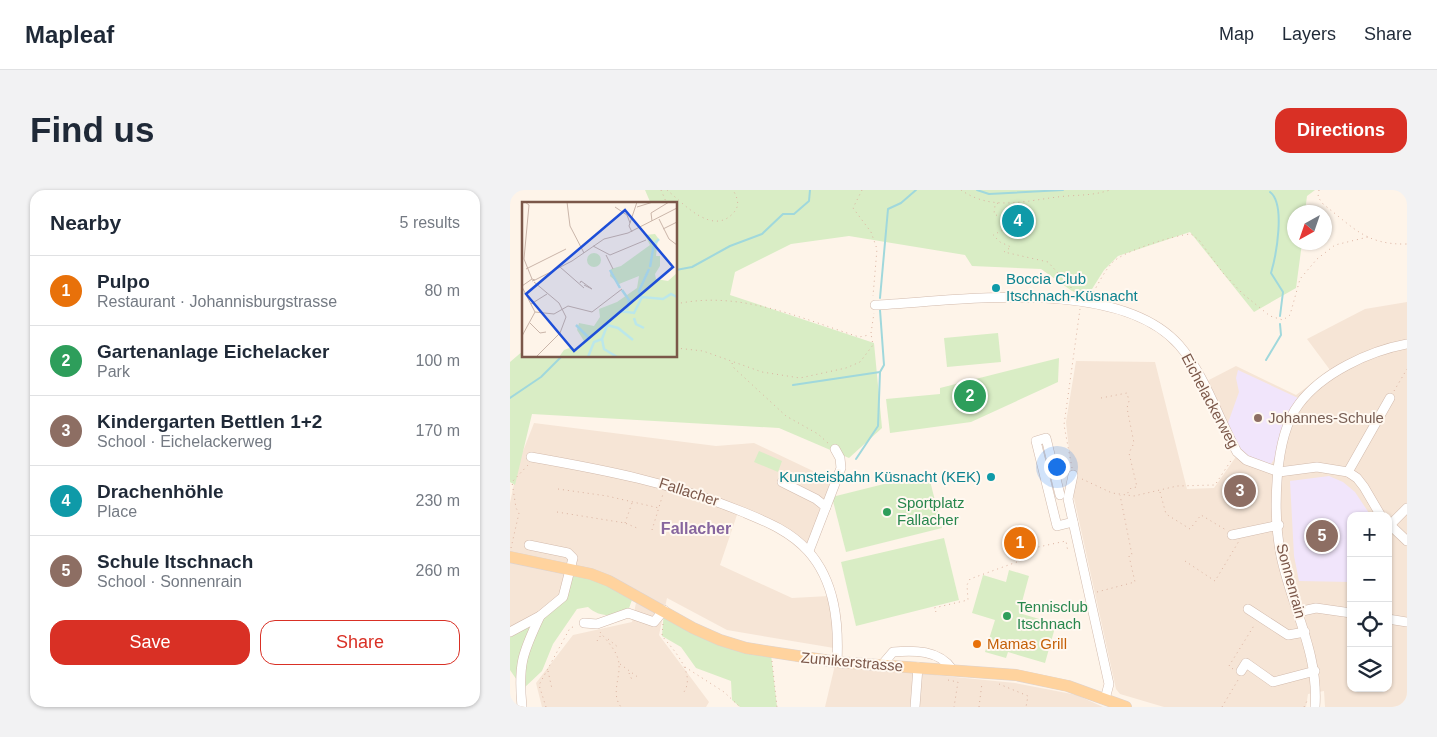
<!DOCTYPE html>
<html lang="en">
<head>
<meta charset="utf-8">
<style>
	:root { --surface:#fff; --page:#f2f2f3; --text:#1f2937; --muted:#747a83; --line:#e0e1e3; --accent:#d93025 }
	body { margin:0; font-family:Arial,sans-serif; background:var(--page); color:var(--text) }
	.controls { position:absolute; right:15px; bottom:15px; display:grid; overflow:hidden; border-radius:10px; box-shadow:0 1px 4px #0004 }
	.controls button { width:45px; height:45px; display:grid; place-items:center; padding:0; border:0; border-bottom:1px solid var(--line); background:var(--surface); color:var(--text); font:25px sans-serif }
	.compass { position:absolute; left:777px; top:15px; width:45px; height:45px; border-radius:50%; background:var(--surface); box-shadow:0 1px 4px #0004; rotate:220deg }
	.you { position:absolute; left:546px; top:276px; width:18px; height:18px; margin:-12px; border:4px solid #fff; border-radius:50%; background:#1a73e8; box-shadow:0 0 0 8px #1a73e833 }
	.badge { display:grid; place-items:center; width:32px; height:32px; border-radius:50%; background:var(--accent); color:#fff; font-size:16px; font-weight:700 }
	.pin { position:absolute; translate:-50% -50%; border:2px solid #fff; box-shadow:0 1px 5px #0006 }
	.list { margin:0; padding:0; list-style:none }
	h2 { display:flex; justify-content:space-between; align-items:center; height:65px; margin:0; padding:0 20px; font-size:21px }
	h2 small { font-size:16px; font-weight:400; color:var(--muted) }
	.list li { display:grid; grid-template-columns:32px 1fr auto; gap:15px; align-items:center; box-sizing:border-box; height:70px; padding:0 20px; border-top:1px solid var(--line) }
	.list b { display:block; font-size:19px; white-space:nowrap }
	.list p { margin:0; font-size:16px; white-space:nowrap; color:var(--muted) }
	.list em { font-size:16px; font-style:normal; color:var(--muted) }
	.actions { display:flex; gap:10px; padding:15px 20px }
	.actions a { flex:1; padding:11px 0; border:1px solid var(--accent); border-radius:15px; text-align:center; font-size:18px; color:var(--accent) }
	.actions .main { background:var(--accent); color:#fff }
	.icon { flex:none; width:28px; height:28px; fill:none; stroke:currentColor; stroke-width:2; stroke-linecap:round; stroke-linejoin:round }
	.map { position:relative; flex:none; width:897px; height:517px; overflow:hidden; border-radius:15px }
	header { display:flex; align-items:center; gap:30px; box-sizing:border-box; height:70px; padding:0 25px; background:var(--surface); border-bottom:1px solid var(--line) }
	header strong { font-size:24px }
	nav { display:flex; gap:28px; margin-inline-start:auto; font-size:18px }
	.intro { display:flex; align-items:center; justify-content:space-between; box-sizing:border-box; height:120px; padding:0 30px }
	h1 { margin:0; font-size:35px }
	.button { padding:12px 22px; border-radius:15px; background:var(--accent); color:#fff; font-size:18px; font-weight:700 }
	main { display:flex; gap:30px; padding:0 30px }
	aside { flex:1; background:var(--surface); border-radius:15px; box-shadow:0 1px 4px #0004 }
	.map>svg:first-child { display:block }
	.residential { fill:#f6e5d6; fill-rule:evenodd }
	.education { fill:#f1e5fb }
	.green { fill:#d9edc5 }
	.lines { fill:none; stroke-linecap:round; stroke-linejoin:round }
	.stream { stroke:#a0d8dc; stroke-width:2 }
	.minor-casing { stroke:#d2baac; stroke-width:10 }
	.major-casing { stroke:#ddd3d0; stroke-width:12 }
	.path { stroke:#dbb2a0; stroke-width:1; stroke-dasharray:1 4; stroke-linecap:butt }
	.minor { stroke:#fff; stroke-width:9 }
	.major { stroke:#ffd39e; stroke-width:11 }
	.culture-dot { fill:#0f9aa8; stroke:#fff8f0; stroke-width:2 }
	.education-dot { fill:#8d6e63; stroke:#fff8f0; stroke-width:2 }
	.leisure-dot { fill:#2e9e5b; stroke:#fff8f0; stroke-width:2 }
	.food-dot { fill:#e8710a; stroke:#fff8f0; stroke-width:2 }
	.labels { text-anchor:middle; stroke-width:4; stroke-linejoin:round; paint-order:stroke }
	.culture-label { font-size:15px; fill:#0d838f; stroke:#fff8f0; text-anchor:start }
	.street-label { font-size:15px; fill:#7b5749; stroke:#fff8f0 }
	.education-label { font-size:15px; fill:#785e54; stroke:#fff8f0; text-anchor:start }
	.leisure-label { font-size:15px; fill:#27864d; stroke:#fff8f0; text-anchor:start }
	.food-label { font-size:15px; fill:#c56008; stroke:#fff8f0; text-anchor:start }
	.neighbourhood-label { font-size:16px; font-weight:bold; fill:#86659e; stroke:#fff8f0 }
	.inset-river { fill:none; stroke:#bbe7ea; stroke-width:2.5 }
	.inset-road { fill:none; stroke:#cab5a9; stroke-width:1 }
	.view { fill:#1d4ed8; fill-opacity:0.15; stroke:#1d4ed8; stroke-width:2.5 }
	.inset-edge { fill:none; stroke:#7b5749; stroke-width:2.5 }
</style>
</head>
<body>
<header>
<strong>Mapleaf</strong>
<nav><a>Map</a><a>Layers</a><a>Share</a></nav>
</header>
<div class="intro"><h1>Find us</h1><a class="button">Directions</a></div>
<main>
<aside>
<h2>Nearby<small>5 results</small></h2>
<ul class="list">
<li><span class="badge" style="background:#e8710a">1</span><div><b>Pulpo</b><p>Restaurant · Johannisburgstrasse</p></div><em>80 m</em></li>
<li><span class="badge" style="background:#2e9e5b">2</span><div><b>Gartenanlage Eichelacker</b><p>Park</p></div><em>100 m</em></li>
<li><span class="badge" style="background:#8d6e63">3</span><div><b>Kindergarten Bettlen 1+2</b><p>School · Eichelackerweg</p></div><em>170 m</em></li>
<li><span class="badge" style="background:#0f9aa8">4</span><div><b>Drachenhöhle</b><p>Place</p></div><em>230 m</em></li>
<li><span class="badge" style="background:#8d6e63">5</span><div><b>Schule Itschnach</b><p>School · Sonnenrain</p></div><em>260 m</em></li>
</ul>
<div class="actions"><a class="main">Save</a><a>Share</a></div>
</aside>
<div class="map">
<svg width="897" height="517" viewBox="0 0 897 517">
	<rect width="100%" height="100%" fill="#fef4e9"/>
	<g class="residential">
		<path d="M897,112V517H815L814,501L798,504L796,517H654L610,504L606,499L564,308L556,232L566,171L645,172L677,299L704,298L730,261L695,192L726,176L786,205L820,180L797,149L855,119ZM841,326H878V498H841Z"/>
		<path d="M24,233L206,256L244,253L322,290L297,355L230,316L210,375L282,408L319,406L324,423V458L217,440L157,408L149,445L199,512L196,517H32L26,493L63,445L122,432L127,408L53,407L0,442V313L8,274Z"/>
		<path d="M325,475L505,493L567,505L593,517H315Z"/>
	</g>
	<g class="education">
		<path d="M728,180L788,208L778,223L765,268L761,274L738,268L729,258L718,233L729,202L726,188Z"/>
		<path d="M819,286L833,292L845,302L861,326H841V392L789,391L784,366L780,291Z"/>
	</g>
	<g class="green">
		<path d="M135,0H805L797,6L795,22H784V52L792,53L786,98L744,122L680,42L608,66L594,80L577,107L562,101L531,79L462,76L455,65L339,46L281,54L225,82L220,105L364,153L372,238L339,268L269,238L22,224L5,295L0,292V172L14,160V166H166V14H141Z"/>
		<path d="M488,143L491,172L437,177L434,148Z"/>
		<path d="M549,168L548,192L461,232L380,243L376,209L430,204V198Z"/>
		<path d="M249,261L272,271L268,282L244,272Z"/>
		<path d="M418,283L432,338L336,362L322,307Z"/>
		<path d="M434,348L449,410L346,436L331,372Z"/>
		<path d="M61,380L123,407L118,421C103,426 90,428 78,417L67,419L43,454L32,481L13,499L0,480V442L44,416Z"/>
		<path d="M499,380L519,386L509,423L546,434L535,473L498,462L496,468L475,462L485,430L462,423L473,385L496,392Z"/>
		<path d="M154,420L183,438L261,464L267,517H230L222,510L221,491L186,478L171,457L152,446Z"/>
	</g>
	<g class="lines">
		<g class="stream">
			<path d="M467,0L479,4L553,0"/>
			<path d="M760,2C776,14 766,66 761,83L773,102L770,126"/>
			<path d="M166,80L182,77L220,56L252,44L273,24H284L299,11L300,0"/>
			<path d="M370,108L378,19L391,13L406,0"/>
			<path d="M756,170L771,145L770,134"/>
			<path d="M283,195L370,182"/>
			<path d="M0,208L31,187L52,166"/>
			<path d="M346,269L368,236L370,182L374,175L370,120"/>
		</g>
		<g class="minor-casing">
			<g id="minor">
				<path d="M365,115C449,111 608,86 669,155C695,185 708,228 727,262L736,270L769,282L807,277L838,282L847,288L854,297L871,326"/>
				<path d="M21,267C95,280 163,293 233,322C257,332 280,341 298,361C325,391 329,433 327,472"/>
				<path d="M838,282L880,208"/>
				<path d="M563,285L558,309L599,494L595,509"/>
				<path d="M272,292L306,309L316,317"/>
				<path d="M550,305L536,248L526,251L547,336L563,332"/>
				<path d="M878,333L897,351"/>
				<path d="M880,335L897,318"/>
				<path d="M722,345L769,335"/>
				<path d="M299,361L331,278L330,268L325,259"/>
				<path d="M738,419L778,445L795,442"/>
				<path d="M788,422L806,418L841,423"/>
				<path d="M878,429L897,432"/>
				<path d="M74,433L87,434L118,423L144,432L154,420"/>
				<path d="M0,442L30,426L53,407L63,368L58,363L19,355"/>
				<path d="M371,476L383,462C404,460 429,460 442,479"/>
				<path d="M731,481L736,473L763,492L805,481"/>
				<path d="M12,517C8,475 12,464 30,426"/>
				<path d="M405,517L408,477"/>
				<path d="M805,517C809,463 782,418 771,366C763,326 763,248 789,214C812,183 859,161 897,154"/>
			</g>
		</g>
		<g class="major-casing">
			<path id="major" d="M0,367L81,384L99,391L183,438L210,450L236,458L327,472L506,485L558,496L616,517"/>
		</g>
		<g class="path">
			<path d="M151,0L157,14"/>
			<path d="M157,0C174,14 204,48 225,21C230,14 227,7 223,0"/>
			<path d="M352,0L343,18L361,42L367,59L363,106"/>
			<path d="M451,0C484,23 520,9 557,6C572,5 585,5 600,0"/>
			<path d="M809,0L808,7L813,14C844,38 856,55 897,54"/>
			<path d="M488,13L485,15L484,24L505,34L483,45L490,52L501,57L494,62L538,72L565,102"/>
			<path d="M581,106C588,95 594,81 603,72C614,61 664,45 681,44L689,50L713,83L733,104L760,126L773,130L780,125L790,89L807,69L825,55L858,47"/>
			<path d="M166,114C230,100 290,128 349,147L359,145"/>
			<path d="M361,143L364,123"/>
			<path d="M166,158L193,161L252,182L290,188L336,178L350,172L363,155L361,144"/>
			<path d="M222,173L224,178L276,226L308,244L319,254"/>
			<path d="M884,201L897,179"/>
			<path d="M591,208L617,203L619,211L617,218L624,253L619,263L627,297L621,298L617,304"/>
			<path d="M562,278L554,235L570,119"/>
			<path d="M572,289L602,303L624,306L667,296L705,295L722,269"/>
			<path d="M48,299L97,306L149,318"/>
			<path d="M650,302L656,324L680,339L691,325L716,340"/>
			<path d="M47,322L115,333L127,338"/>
			<path d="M115,333L122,313"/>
			<path d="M142,340L153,304"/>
			<path d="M1,358L9,323L6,318L2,292L18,275"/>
			<path d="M675,371L705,391L729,351"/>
			<path d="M587,402L625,392L619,366L622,365L610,305"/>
			<path d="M426,422L424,418L458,410L457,395L460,389L515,369L519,359L556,351L558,362"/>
			<path d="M153,434L152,446C163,459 186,483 174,502"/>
			<path d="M90,442C97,451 109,463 109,475C110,489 101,504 111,517"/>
			<path d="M98,449L109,458"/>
			<path d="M87,451L91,445"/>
			<path d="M262,471L267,517"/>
			<path d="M110,474L129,488"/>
			<path d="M175,477L214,502L230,517"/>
			<path d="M723,479L719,476L745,434"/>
			<path d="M38,481L42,499"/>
			<path d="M119,483L123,492"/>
			<path d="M438,490L448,492L444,517"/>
			<path d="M489,494L518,506L516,517"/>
			<path d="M36,517L29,495L60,438L66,436"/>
			<path d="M469,517L472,493"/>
			<path d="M712,517L728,490"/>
			<path d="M794,517L797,511"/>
		</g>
		<use href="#minor" class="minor"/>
		<use href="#major" class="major"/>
	</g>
	<g class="culture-dot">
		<circle cx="486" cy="98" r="5"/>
		<circle cx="481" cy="287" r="5"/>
	</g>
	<circle class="education-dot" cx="748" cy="228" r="5"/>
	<g class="leisure-dot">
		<circle cx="377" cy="322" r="5"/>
		<circle cx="497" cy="426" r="5"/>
	</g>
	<circle class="food-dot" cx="467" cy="454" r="5"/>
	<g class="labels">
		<g class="culture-label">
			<text x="496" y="94">Boccia Club<tspan x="496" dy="17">Itschnach-Küsnacht</tspan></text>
			<text x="471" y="292" text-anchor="end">Kunsteisbahn Küsnacht (KEK)</text>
		</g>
		<g class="street-label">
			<text transform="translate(700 211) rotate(62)" y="5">Eichelackerweg</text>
			<text transform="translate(179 302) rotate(18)" y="5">Fallacher</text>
			<text transform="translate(781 391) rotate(75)" y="5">Sonnenrain</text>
			<text transform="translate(342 472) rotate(5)" y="5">Zumikerstrasse</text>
		</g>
		<g class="education-label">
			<text x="758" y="233">Johannes-Schule</text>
		</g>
		<g class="leisure-label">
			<text x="387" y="318">Sportplatz<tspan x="387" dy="17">Fallacher</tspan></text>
			<text x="507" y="422">Tennisclub<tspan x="507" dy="17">Itschnach</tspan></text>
		</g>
		<g class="food-label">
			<text x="477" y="459">Mamas Grill</text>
		</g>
		<g class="neighbourhood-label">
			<text x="186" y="344">Fallacher</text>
		</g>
	</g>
	<g transform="translate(12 12)">
		<rect width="155" height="155" fill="#fef4e9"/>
		<path d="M133,32L136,36L134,54H138V64L133,72L134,77L146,79L155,71V155H37L42,148L50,145L55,148L61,143L62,139L55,128L57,121L72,124L78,115L77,107L95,100L115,86L117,74L97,82L88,74L89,67L99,64L128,43L123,33ZM65 58a7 7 0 1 1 14 0a7 7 0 1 1-14 0Z" fill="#d9edc5"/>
		<path class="inset-river" d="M128,65L132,42L137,37M88,68L98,86M100,88L107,98L105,108M119,95L117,89L127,67M112,116L114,122L122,126M54,123L67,136M85,123L96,126L111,138M80,137L82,147L95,155M66,155L72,140L80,137L86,121L98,109L112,111L120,95L141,97L149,92L155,95"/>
		<path class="inset-road" d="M3,0L7,3L2,57L10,77M45,0L48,24L62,51M93,5L105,13L108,21M115,5L131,0M137,17L147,37L155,43M130,19L129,11L147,0M141,27L155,20M110,30L107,24L115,0M71,44L88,53L124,38M84,53L91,67M38,65L62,86M4,67L44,47M13,78L50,59L82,37L106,31L155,6M12,80L37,101L44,115L38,131L14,155M58,81L59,79L70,87L62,83M0,84L10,77L13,78L10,79M0,85L13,110M9,102L25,92M13,110L32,112L46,104L70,110L100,87M8,121L18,131L24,130M0,134L13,110"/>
		<path class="view" d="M103,8L151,65L52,149L4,92Z"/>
		<rect width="155" height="155" class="inset-edge"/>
	</g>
</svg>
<div class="controls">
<button>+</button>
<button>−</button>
<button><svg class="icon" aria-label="locate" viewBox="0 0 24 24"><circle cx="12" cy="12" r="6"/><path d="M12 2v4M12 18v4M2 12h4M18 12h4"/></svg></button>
<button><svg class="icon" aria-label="layers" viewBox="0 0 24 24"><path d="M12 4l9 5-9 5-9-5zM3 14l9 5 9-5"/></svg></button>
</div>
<svg class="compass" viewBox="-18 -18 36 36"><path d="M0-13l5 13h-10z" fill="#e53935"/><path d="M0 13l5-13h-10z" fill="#747a83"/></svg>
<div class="you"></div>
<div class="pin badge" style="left:510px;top:353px;background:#e8710a">1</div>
<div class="pin badge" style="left:460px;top:206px;background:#2e9e5b">2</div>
<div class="pin badge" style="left:730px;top:301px;background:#8d6e63">3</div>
<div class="pin badge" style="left:508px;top:31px;background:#0f9aa8">4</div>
<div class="pin badge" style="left:812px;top:346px;background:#8d6e63">5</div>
</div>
</main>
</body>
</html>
